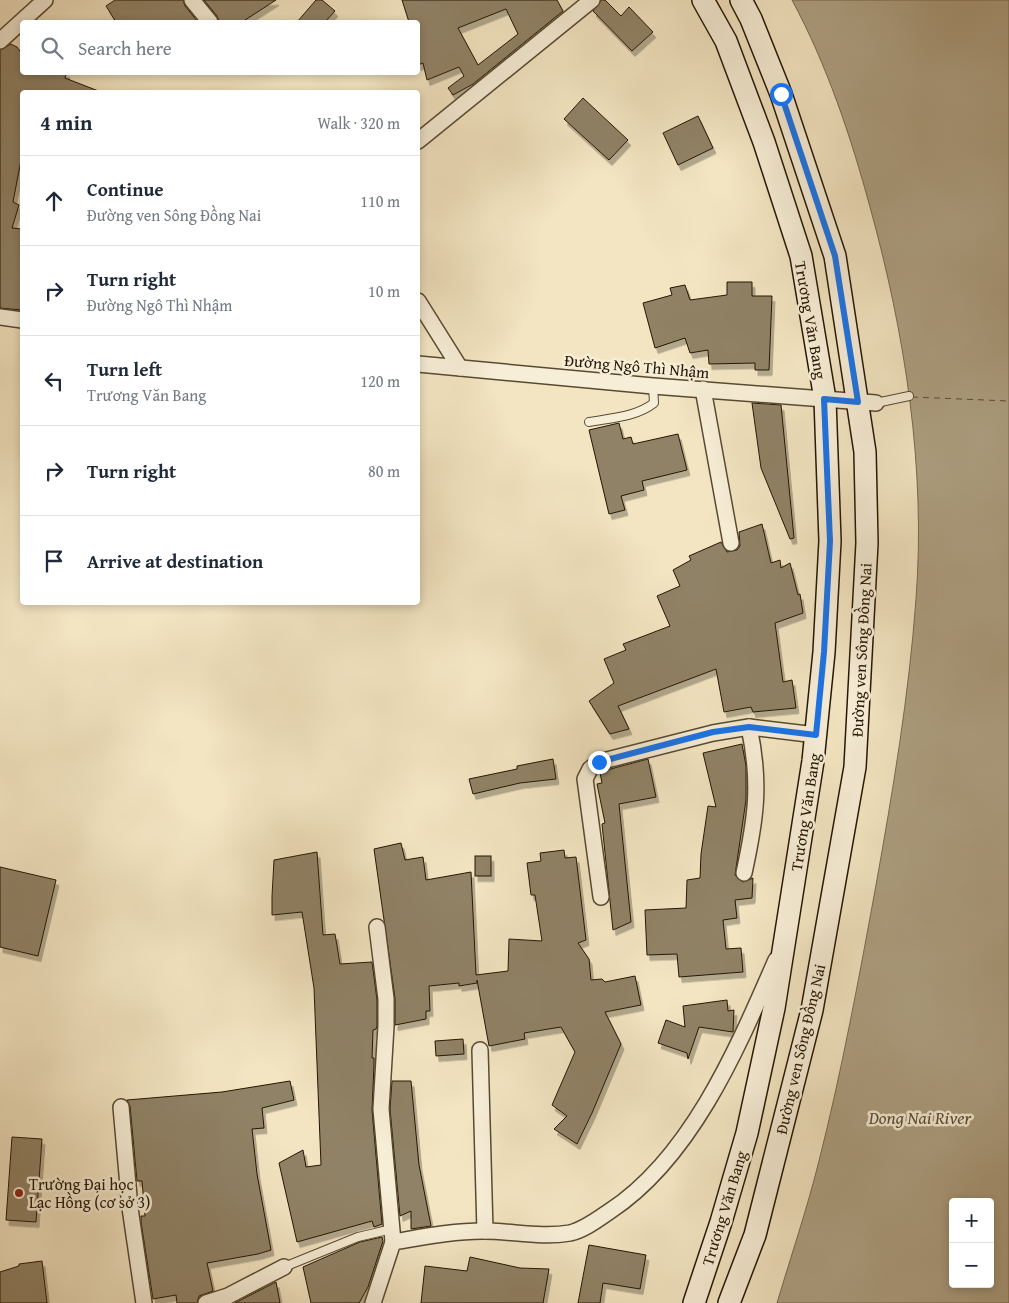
<!DOCTYPE html>
<html lang="en">
<head>
<meta charset="utf-8">
<style>
	:root { --surface:#fff; --page:#f6f6f7; --text:#1f2937; --muted:#747a83; --line:#e0e1e3 }
	body { margin:0; font-family:"Gentium Book Plus",serif; background:var(--page); color:var(--text) }
	.controls { position:absolute; right:15px; bottom:15px; display:grid; overflow:hidden; border-radius:5px; box-shadow:0 2px 8px #0003 }
	.controls button { width:45px; height:45px; display:grid; place-items:center; padding:0; border:0; border-bottom:1px solid var(--line); background:var(--surface); color:var(--text); font:25px sans-serif }
	.stop { position:absolute; width:15px; height:15px; margin:-11px; border:4px solid #1a73e8; border-radius:50%; background:#fff }
	.stop.end { background:#1a73e8; border-color:#fff; box-shadow:0 1px 5px #0008 }
	.list { margin:0; padding:0; list-style:none }
	h2 { display:flex; justify-content:space-between; align-items:center; height:65px; margin:0; padding:0 20px; font-size:21px }
	h2 small { font-size:16px; font-weight:400; color:var(--muted) }
	.list li { display:grid; grid-template-columns:32px 1fr auto; gap:15px; align-items:center; box-sizing:border-box; height:90px; padding:0 20px; border-top:1px solid var(--line) }
	.list b { display:block; font-size:19px; white-space:nowrap }
	.list p { margin:0; font-size:16px; white-space:nowrap; color:var(--muted) }
	.list em { font-size:16px; font-style:normal; color:var(--muted) }
	.icon { flex:none; width:28px; height:28px; fill:none; stroke:currentColor; stroke-width:2; stroke-linecap:round; stroke-linejoin:round }
	.map { position:relative; flex:none; width:1009px; height:1303px; overflow:hidden }
	.search { position:absolute; background:var(--surface); box-shadow:0 2px 8px #0003; left:20px; top:20px; width:400px; height:55px; display:flex; align-items:center; gap:12px; box-sizing:border-box; padding:0 18px; border-radius:5px; color:var(--muted); font-size:19px }
	.panel { position:absolute; background:var(--surface); box-shadow:0 2px 8px #0003; left:20px; top:90px; width:400px; height:515px; border-radius:5px }
	.map>svg:first-child { display:block }
	.water { fill:#ad9f81; stroke:#77684e; fill-rule:evenodd }
	.lines { fill:none; stroke-linecap:round; stroke-linejoin:round }
	.ferry { stroke:#5b4d35; stroke-width:1; stroke-dasharray:6 5; stroke-linecap:butt }
	.building { fill:#908266; stroke:#251602; fill-rule:evenodd; filter:url(#shadow) }
	.lane-casing { stroke:#584a32; stroke-width:10 }
	.street-casing { stroke:#584a32; stroke-width:18 }
	.secondary-casing { stroke:#251602; stroke-width:24 }
	.lane { stroke:#f7eed7; stroke-width:8 }
	.street { stroke:#f7eed7; stroke-width:15 }
	.secondary { stroke:#f7eed7; stroke-width:21 }
	.route { stroke:#1a73e8; stroke-width:6 }
	.poi-dot { fill:#8f2418; stroke:#f7eed7; stroke-width:2 }
	.labels { text-anchor:middle; stroke-width:5; stroke-linejoin:round; paint-order:stroke }
	.street-label { font-size:16px; fill:#251602; stroke:#f7eed7 }
	.poi-label { font-size:16px; fill:#251602; stroke:#f7eed7; text-anchor:start }
	.water-label { font-size:18px; font-style:italic; fill:#5b4d35; stroke:#f7eed7 }
</style>
</head>
<body>
<div class="map">
<svg width="1009" height="1303" viewBox="0 0 1009 1303">
	<defs>
		<filter id="shadow"><feDropShadow dx="3" dy="5.5" stdDeviation="0" flood-color="#0004"/></filter>
	</defs>
	<rect width="100%" height="100%" fill="#f3e5c2"/>
	<filter id="stains"><feTurbulence type="fractalNoise" baseFrequency=".004" numOctaves="4"/><feColorMatrix values="0 0 0 0 .2 0 0 0 0 .09 0 0 0 0 .02 0 0 0 .5 -.17"/></filter>
	<radialGradient id="worn" r=".72"><stop offset=".6" stop-color="#630" stop-opacity="0"/><stop offset="1" stop-color="#630" stop-opacity=".3"/></radialGradient>
	<path class="water" d="M792,0H1009V1303H777C791,1256 807,1209 819,1161C842,1070 859,978 876,885C893,790 909,695 916,599C926,467 905,334 870,207C851,137 827,65 792,0ZM953,1202H990V1284H953Z"/>
	<g class="lines">
		<path class="ferry" d="M912,397L1009,401"/>
	</g>
	<g class="building">
		<path d="M115,0H183L185,6L198,22H116L106,6Z"/>
		<path d="M204,0H276L242,22H219L217,16Z"/>
		<path d="M316,0H322L335,11L325,22H297Z"/>
		<path d="M402,0H557L563,11L473,84L453,95L448,88L464,76L459,67L427,80L423,63L418,65V22H409ZM506,9L518,34L478,65L458,28Z"/>
		<path d="M601,0H605L621,16L629,7L653,32L632,51L593,11Z"/>
		<path d="M11,44L17,47L22,54V72H67L65,78L101,92H22V155L13,202L19,205L12,228L22,229V310L0,308V50Z"/>
		<path d="M583,98L628,140L609,160L564,119Z"/>
		<path d="M698,116L713,148L678,165L663,133Z"/>
		<path d="M727,282H752V296H772L769,370H755V363L709,364L708,350L690,353L685,338L655,348L643,303L672,295L670,288L685,285L690,300L727,295Z"/>
		<path d="M752,403L781,405L794,538L790,539L761,468Z"/>
		<path d="M619,423L623,439L631,437L633,444L678,434L687,470L642,481L644,490L621,496L625,510L609,514L589,430Z"/>
		<path d="M762,524L771,563L780,560L781,568L790,563L798,595L800,594L803,613L775,623L783,682L792,680L796,708L753,712L751,707L724,712L716,669L618,706L629,729L610,734L589,701L614,683L604,659L626,650L623,644L670,626L657,596L680,586L673,570L691,560L689,556L721,542L727,552L737,550L740,546L739,532Z"/>
		<path d="M742,744L746,766V800L735,875L743,882L753,878L752,898L735,900L737,918L723,920L726,949L741,948L743,972L679,977L677,954L647,955L645,910L686,908L687,880L700,878L701,854L708,806L716,807L703,753Z"/>
		<path d="M553,759L556,779L520,783L473,794L469,779L517,769V766Z"/>
		<path d="M648,759L656,797L619,804L631,922L613,930L602,824L605,823L597,784L602,783L600,773L603,771Z"/>
		<path d="M401,843L405,860L423,857L426,880L471,872L476,975L508,971L509,939L542,941L535,895H531L527,863L541,861L540,853L564,850L565,858L576,857L586,940L578,943L589,959L591,980L602,979L605,982L635,976L641,1005L605,1012L621,1044L592,1113L577,1144L554,1129L567,1116L552,1105L575,1052L561,1027L524,1033L525,1039L489,1046L477,980V983L459,986V983L429,986L430,1011H426V1019L395,1025V998L374,849Z"/>
		<path d="M317,852L323,935L335,934L340,964L372,962L377,1000V1026L376,1029L373,1030L372,1058H374V1065L372,1110L382,1224L374,1227L372,1221L297,1242L279,1163L303,1150L306,1167L321,1165L314,988L302,912L272,915V896L274,860Z"/>
		<rect x="475" y="856" width="16" height="20"/>
		<path d="M0,867L56,880L38,956L0,947Z"/>
		<path d="M727,1000L728,1011L734,1010L733,1032L699,1027L688,1059L687,1053L658,1043L666,1020L685,1027L683,1006Z"/>
		<path d="M463,1039L464,1054L436,1056L435,1041Z"/>
		<path d="M290,1081L294,1100L262,1108L264,1128L252,1129L257,1174L271,1250L258,1254L207,1263L213,1291L199,1296L197,1303H177L176,1295L153,1299L141,1222V1216H145L142,1181H137L130,1106L127,1100L222,1092Z"/>
		<path d="M392,1081H411L419,1165L431,1226L411,1229V1211L400,1216L390,1109Z"/>
		<path d="M12,1137L42,1139L36,1222L6,1220Z"/>
		<path d="M382,1237L383,1241L368,1287L359,1303H311L303,1267L360,1242Z"/>
		<path d="M589,1245L646,1255L640,1289L603,1283L600,1303H578Z"/>
		<path d="M470,1257L520,1268L549,1269L543,1303H421L425,1266L467,1271Z"/>
		<path d="M42,1261L47,1303H0V1272L19,1266V1264Z"/>
		<path d="M276,1282L280,1303H235Z"/>
	</g>
	<g class="lines">
		<g class="lane-casing">
			<g id="lane">
				<path d="M876,403L909,396"/>
				<path d="M589,422C611,418 636,417 654,403L653,386"/>
				<path d="M284,1267L358,1237L392,1229"/>
			</g>
		</g>
		<g class="street-casing">
			<g id="street">
				<path d="M192,0L210,22"/>
				<path d="M0,41L45,0"/>
				<path d="M418,141L592,0"/>
				<path d="M418,301L460,368"/>
				<path d="M0,317L22,320"/>
				<path d="M418,364L653,386L876,403"/>
				<path d="M703,389L731,543"/>
				<path d="M744,873C756,818 761,783 749,727"/>
				<path d="M601,897L585,779L590,769L599,762L713,733L749,727L816,735"/>
				<path d="M377,927L386,999V1026L381,1109L393,1242"/>
				<path d="M480,1050L485,1231"/>
				<path d="M121,1107L130,1208L144,1303"/>
				<path d="M206,1303L228,1296L284,1267"/>
				<path d="M373,1303L393,1242C423,1237 453,1231 483,1231C512,1231 541,1238 570,1233C584,1230 598,1219 610,1211C692,1157 738,1047 776,960"/>
			</g>
		</g>
		<g class="secondary-casing">
			<g id="secondary">
				<path d="M694,1303L721,1222L747,1133L774,1008L813,761L824,652L830,541L825,399L801,256L764,142L726,41L703,0"/>
				<path d="M729,1303L755,1235L812,1010L855,767L867,543L865,452L835,256L781,94L751,19L741,0"/>
			</g>
		</g>
		<use href="#lane" class="lane"/>
		<use href="#street" class="street"/>
		<use href="#secondary" class="secondary"/>
	</g>
	<g class="lines">
		<path class="route" d="M599,762L713,732L749,727L816,735L824,652L830,541L824,399L858,402L835,256L781,94"/>
	</g>
	<circle class="poi-dot" cx="19" cy="1193" r="5"/>
	<g class="labels">
		<g class="street-label">
			<text transform="translate(811 320) rotate(80)" y="6">Trương Văn Bang</text>
			<text transform="translate(637 366) rotate(5)" y="6">Đường Ngô Thì Nhậm</text>
			<text transform="translate(861 650) rotate(-87)" y="6">Đường ven Sông Đồng Nai</text>
			<text transform="translate(805 812) rotate(-81)" y="6">Trương Văn Bang</text>
			<text transform="translate(800 1049) rotate(-77)" y="6">Đường ven Sông Đồng Nai</text>
			<text transform="translate(724 1208) rotate(-73)" y="6">Trương Văn Bang</text>
		</g>
		<g class="poi-label">
			<text x="29" y="1190">Trường Đại học<tspan x="29" dy="18">Lạc Hồng (cơ sở 3)</tspan></text>
		</g>
		<g class="water-label">
			<text x="920" y="1124">Dong Nai River</text>
		</g>
	</g>
	<rect width="100%" height="100%" filter="url(#stains)"/>
	<rect width="100%" height="100%" fill="url(#worn)"/>
</svg>
<div class="controls">
<button>+</button>
<button>−</button>
</div>
<div class="stop" style="left:781px;top:94px"></div>
<div class="stop end" style="left:599px;top:762px"></div>
<div class="search"><svg class="icon" aria-label="search" viewBox="0 0 24 24"><circle cx="10" cy="10" r="6"/><path d="M15 15l6 6"/></svg>Search here</div>
<section class="panel">
<h2>4 min<small>Walk · 320 m</small></h2>
<ul class="list">
<li><svg class="icon" aria-label="ahead" viewBox="0 0 24 24"><path d="M12 20V5M6 11l6-6 6 6"/></svg><div><b>Continue</b><p>Đường ven Sông Đồng Nai</p></div><em>110 m</em></li>
<li><svg class="icon" aria-label="right" viewBox="0 0 24 24"><path d="M7 20v-9h11M14 6l5 5-5 5"/></svg><div><b>Turn right</b><p>Đường Ngô Thì Nhậm</p></div><em>10 m</em></li>
<li><svg class="icon" aria-label="left" viewBox="0 0 24 24"><path d="M17 20v-9H6M10 6l-5 5 5 5"/></svg><div><b>Turn left</b><p>Trương Văn Bang</p></div><em>120 m</em></li>
<li><svg class="icon" aria-label="right" viewBox="0 0 24 24"><path d="M7 20v-9h11M14 6l5 5-5 5"/></svg><div><b>Turn right</b></div><em>80 m</em></li>
<li><svg class="icon" aria-label="arrive" viewBox="0 0 24 24"><path d="M6 21V4h12l-3 4 3 4H6"/></svg><div><b>Arrive at destination</b></div></li>
</ul>
</section>
</div>
</body>
</html>
